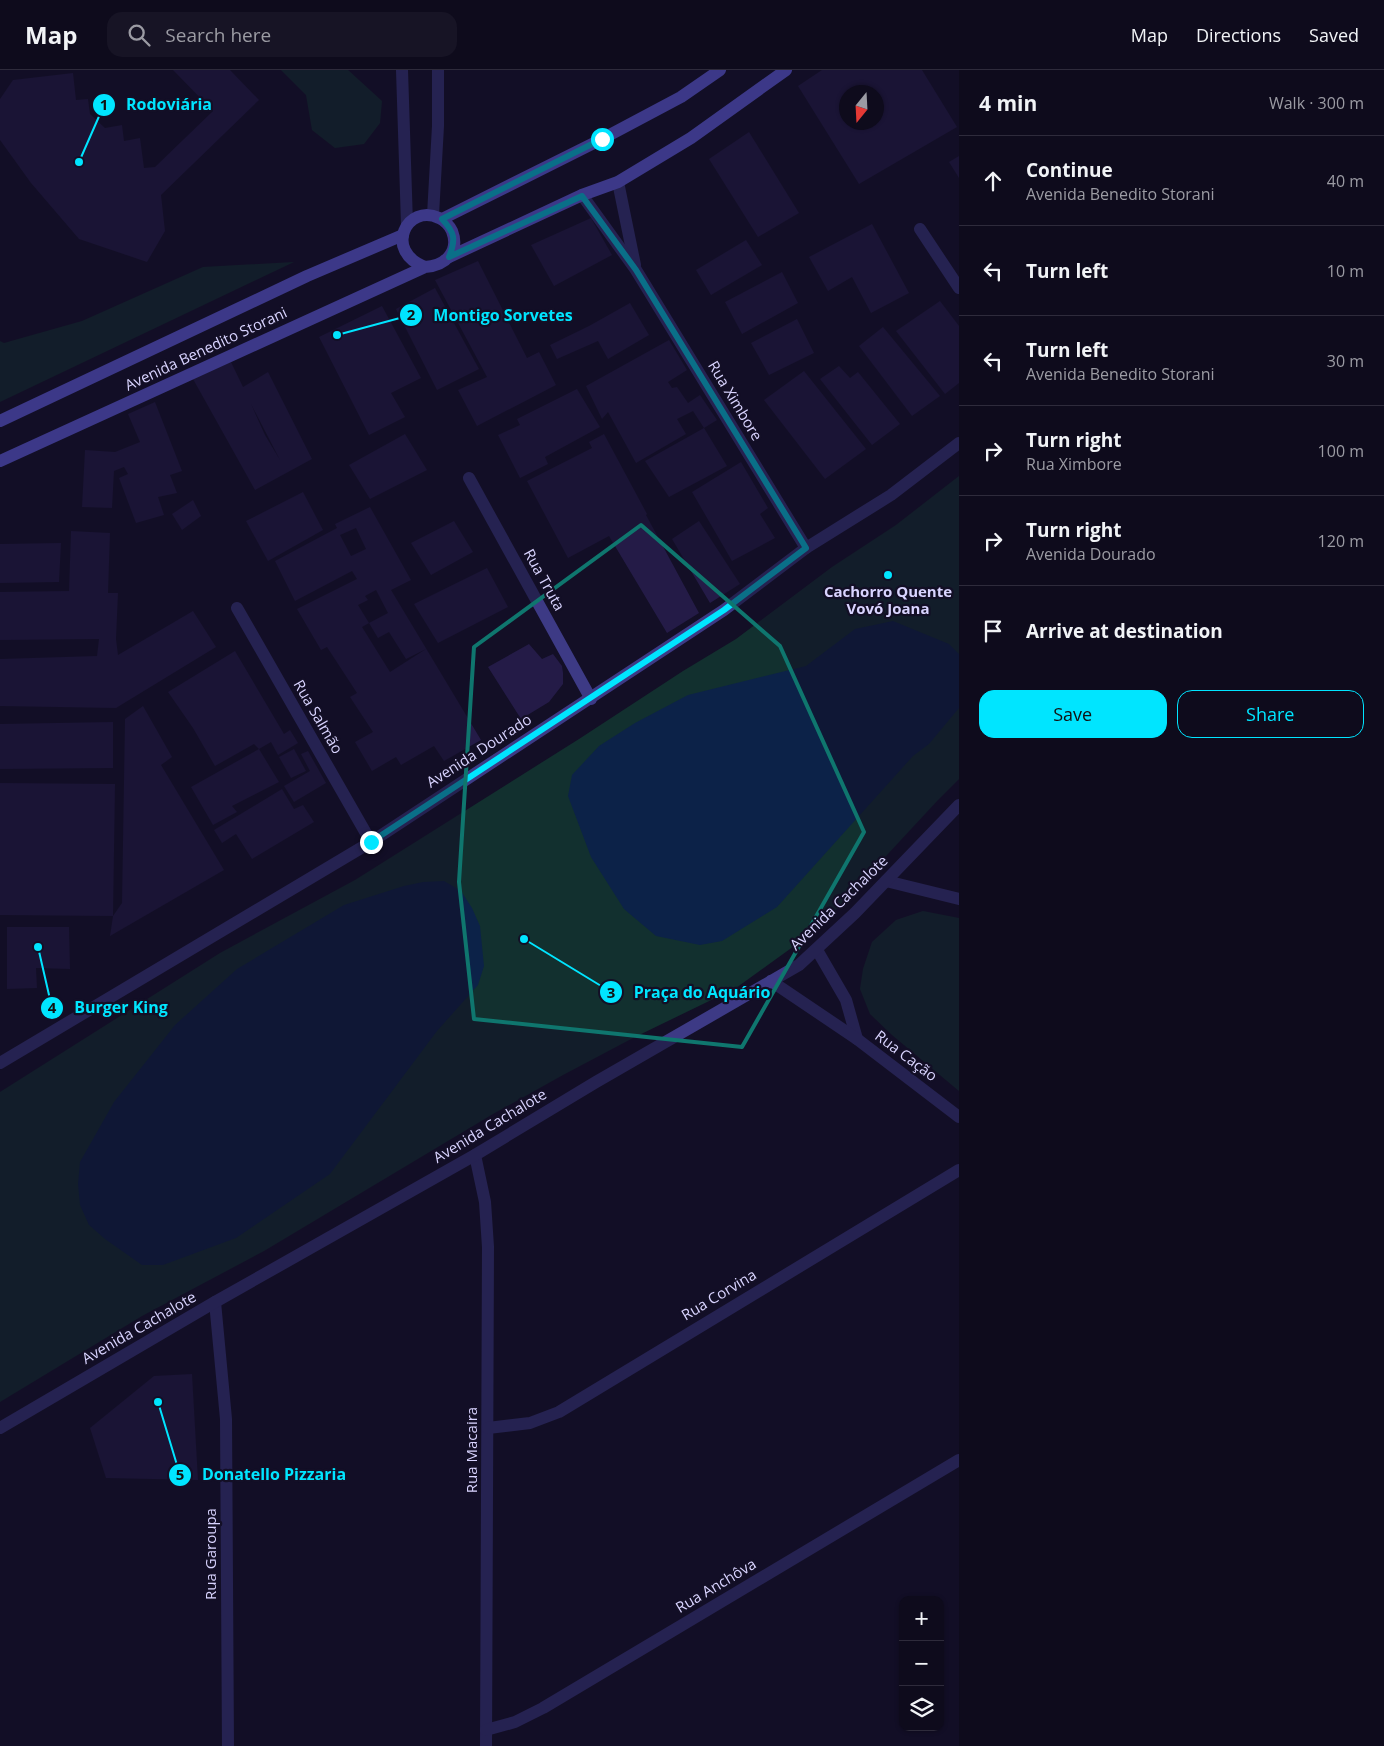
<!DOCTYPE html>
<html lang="en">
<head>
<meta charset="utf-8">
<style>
	:root { --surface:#0e0b1c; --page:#171425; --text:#f1f3f6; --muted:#9b9ba3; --line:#2e2b3b; --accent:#00e5ff }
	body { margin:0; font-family:"Open Sans",sans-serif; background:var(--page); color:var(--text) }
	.controls { position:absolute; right:15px; bottom:15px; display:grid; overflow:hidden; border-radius:10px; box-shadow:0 1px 4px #0004 }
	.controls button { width:45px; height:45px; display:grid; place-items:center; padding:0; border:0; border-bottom:1px solid var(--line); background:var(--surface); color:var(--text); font:25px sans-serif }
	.compass { position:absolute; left:839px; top:15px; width:45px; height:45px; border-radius:50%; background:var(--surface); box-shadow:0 1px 4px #0004; rotate:198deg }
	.stop { position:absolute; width:15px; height:15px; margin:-11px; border:4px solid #00e5ff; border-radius:50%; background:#fff }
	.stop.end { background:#00e5ff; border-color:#fff; box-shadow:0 1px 5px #0008 }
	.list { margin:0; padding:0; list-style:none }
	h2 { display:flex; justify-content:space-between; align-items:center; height:65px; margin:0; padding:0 20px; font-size:21px }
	h2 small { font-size:16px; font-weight:400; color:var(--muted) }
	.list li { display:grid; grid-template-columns:32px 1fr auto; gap:15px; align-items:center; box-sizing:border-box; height:90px; padding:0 20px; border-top:1px solid var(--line) }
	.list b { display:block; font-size:19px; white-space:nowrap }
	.list p { margin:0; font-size:16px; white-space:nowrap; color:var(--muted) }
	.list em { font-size:16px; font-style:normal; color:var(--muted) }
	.actions { display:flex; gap:10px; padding:15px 20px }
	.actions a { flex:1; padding:11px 0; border:1px solid var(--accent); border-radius:15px; text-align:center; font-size:18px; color:var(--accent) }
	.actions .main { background:var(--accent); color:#111 }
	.icon { flex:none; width:28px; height:28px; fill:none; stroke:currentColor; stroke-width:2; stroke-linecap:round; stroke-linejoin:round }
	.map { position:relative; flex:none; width:959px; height:1676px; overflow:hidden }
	header { display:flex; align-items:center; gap:30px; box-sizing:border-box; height:70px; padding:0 25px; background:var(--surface); border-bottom:1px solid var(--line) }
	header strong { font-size:24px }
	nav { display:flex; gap:28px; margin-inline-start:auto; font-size:18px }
	.search { width:350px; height:45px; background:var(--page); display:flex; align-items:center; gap:12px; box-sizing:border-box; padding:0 18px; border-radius:15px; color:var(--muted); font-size:19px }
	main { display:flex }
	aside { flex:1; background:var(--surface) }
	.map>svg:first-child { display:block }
	.green { fill:#12302f }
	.water { fill:#0c2248 }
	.building { fill:#241b47; fill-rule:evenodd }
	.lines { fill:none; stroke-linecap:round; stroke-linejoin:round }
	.street { stroke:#3d3a85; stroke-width:12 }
	.secondary { stroke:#6f6bff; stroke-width:12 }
	.route { stroke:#00e5ff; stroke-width:6 }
	.marked { fill:none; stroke:#0f766e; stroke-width:4; stroke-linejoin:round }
	.poi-dot { fill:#00e5ff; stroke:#130f26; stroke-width:2 }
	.labels { text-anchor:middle; stroke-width:4.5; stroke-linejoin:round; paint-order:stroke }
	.street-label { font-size:15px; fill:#d9d4ff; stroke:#130f26 }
	.poi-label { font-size:15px; font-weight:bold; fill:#d9d4ff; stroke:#130f26 }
	.leader { fill:none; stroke:#00e5ff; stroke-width:2 }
	.callout-dot { fill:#00e5ff; stroke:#130f26; stroke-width:2 }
	.mark-label { font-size:15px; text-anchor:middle; font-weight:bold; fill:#111 }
	.callout-label { font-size:16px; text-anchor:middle; font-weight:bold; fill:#00e5ff; stroke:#130f26; stroke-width:4.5; stroke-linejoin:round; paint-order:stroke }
</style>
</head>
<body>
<header>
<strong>Map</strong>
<div class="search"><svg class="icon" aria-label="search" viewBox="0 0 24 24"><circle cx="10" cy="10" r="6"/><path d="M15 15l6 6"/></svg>Search here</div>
<nav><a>Map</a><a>Directions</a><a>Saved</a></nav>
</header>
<main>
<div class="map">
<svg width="959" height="1676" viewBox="0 0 959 1676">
	<rect width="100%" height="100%" fill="#130f26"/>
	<g class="green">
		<path d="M281,0H348L382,31L380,53L364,74L335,78L312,60L306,25Z"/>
		<path d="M294,192L0,332V271L4,273L82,251L203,197Z"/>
		<path d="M959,406V709L938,730L835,841L790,879L736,918L633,968L563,1005L493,1044L264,1181L142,1246L0,1332V1022L220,883L355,810L579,669L683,601L736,569L832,497L896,455Z"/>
		<path d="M923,841L959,848V1021L892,965L870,944L860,919L863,899L872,872L896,850Z"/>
	</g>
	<g class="water">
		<path d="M893,551L949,574L959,584V638L929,674L913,686L777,837L722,871L700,875L656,866L624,839L591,787L568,726L572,705L599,676L635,653L688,625L806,596L855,559Z"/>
		<path d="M444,811L461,821L472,838L480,856L484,896L478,915L437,961L330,1104L236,1168L163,1195H142L105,1169L89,1155L80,1135L78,1114L80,1092L114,1032L175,955L237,899L344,835L404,816L423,812Z"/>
	</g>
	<g class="building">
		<path d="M173,0H230L259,30L161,125L165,161L147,192L79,169L31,113L0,70V29L13,10L73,3L76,30L88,29L90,44L105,58L122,55L124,71L140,68L144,98L155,97L213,41Z"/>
		<path d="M822,0H922L957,57L859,114L798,16ZM846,22H876V52H846Z"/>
		<path d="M749,62L799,143L758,167L709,89Z"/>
		<path d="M959,86V108L949,92Z"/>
		<path d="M591,148L612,185L554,216L531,175Z"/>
		<path d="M872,154L909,223L871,243L852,207L828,221L809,187Z"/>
		<path d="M746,170L762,195L711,225L696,200Z"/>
		<path d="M478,191L527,288L539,282L556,315L477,356L458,320L487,307L435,210Z"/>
		<path d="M782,202L798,233L742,264L725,232Z"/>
		<path d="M435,218L479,299L437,320L396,239Z"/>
		<path d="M940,231L959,256V313L945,324L896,261Z"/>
		<path d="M630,233L649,265L608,289L598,271L557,289L550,275L589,256Z"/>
		<path d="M382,236L421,308L391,323L405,347L369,365L319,267Z"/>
		<path d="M797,249L814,283L769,305L751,273Z"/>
		<path d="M883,257L940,326L912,346L859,276Z"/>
		<path d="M669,270L687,300L668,312L672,318L677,317L688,333L700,325L717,350L704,358L693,341L677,349L686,364L636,393L608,342L602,349L586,316Z"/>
		<path d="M231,292L243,317L268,302L312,389L255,420L193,309ZM251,334L280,390L265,365Z"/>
		<path d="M839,296L850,308L858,302L900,354L872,375L820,309Z"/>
		<path d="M804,301L866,379L825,409L764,330Z"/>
		<path d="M577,319L600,357L545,387L548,394L520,408L498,365L520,355L517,349Z"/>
		<path d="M155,332L182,401L170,405L177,423L158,427L164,445L136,453L119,408L128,404L124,397L114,401L112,438L82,437L85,380L115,382L140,372L128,344Z"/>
		<path d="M704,358L727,396L669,427L645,391Z"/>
		<path d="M405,364L427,400L370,429L349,395Z"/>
		<path d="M604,364L647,444L646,445L699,543L667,563L609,466L568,488L527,411L592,378L589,372Z"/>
		<path d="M741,392L768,438L760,444L775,468L732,491L692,422Z"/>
		<path d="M303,422L323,460L268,491L246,451Z"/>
		<path d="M193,430L201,446L182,460L172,444Z"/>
		<path d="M370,437L411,510L391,520L481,670L444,691L434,676L401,695L396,687L372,701L355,672L373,662L350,627L357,623L327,577L321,580L297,539L357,509L352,501L295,531L275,491L337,458L335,454ZM356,458L366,479L351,486L340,465ZM376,520L388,543L369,553L378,568L389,562L406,589L426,579L390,602L362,557L369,553L358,535L368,530L365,526Z"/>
		<path d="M454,451L473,482L431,505L411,473Z"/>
		<path d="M699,451L740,514L710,533L672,469Z"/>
		<path d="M71,461L110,463L108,523H118L116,569L118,585L193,541L216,577L116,638L0,636V589L97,586L99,569L0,570V522L69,521Z"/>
		<path d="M61,473L59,512L0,513V474Z"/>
		<path d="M487,498L508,537L438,573L414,534Z"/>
		<path d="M529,574L542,589L553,584L562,596L563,603V614L549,632L521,649L488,597Z"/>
		<path d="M235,581L284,664L290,660L298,673L278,685L271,672L259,679L279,712L232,736L237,742L213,755L191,717L259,679L254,674L215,696L193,658L168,622Z"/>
		<path d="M143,636L172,687L161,695L224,800L110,866L113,846L122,833L125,649Z"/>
		<path d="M113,652V698L0,699V654Z"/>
		<path d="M294,679L306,701L291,708L279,687Z"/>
		<path d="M308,681L326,713L294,732L284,716L310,701L301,684Z"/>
		<path d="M0,713L115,714L113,846L0,845Z"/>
		<path d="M282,719L294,739L303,735L314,752L252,789L236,764L222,773L214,760Z"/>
		<path d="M7,857H69L70,899L36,898L37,918L7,919Z"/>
		<path d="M192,1304L198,1410L106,1408L90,1358L154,1306Z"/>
	</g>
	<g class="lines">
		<g class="street">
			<path d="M402,0L407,154"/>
			<path d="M618,112L635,195"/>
			<path d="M582,125L636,200L806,478"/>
			<path d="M433,145L438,56V0"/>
			<path d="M920,159L959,218"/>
			<path d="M469,408L591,629"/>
			<path d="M237,538L371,772"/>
			<path d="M886,811L959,829"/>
			<path d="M817,880L846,930L857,969"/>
			<path d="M771,911L857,969L959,1047"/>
			<path d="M0,993L371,772L724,540L806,478L891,425L959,373"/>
			<path d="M475,1085L485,1132L488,1177L486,1676"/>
			<path d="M215,1232L226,1349L228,1676"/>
			<path d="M0,1358L215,1232L475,1085L596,1012L799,895L855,843L959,735"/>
			<path d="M488,1358L530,1353L559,1342L959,1100"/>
			<path d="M486,1660L515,1652L543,1638L959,1390"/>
		</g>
		<g class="secondary">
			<path d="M442,149L602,69L681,27L720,0"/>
			<path d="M449,187L582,125L618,112L691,68L786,0"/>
			<path d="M0,351L307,206L403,165"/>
			<path d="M0,391L425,197C445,196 460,182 452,161C450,156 444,150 439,148C407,133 383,181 425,197"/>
		</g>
	</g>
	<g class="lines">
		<path class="route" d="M371,772L724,540L806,478L636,200L582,126L449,187C456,169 455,163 442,149L602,69"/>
	</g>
	<path d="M0 0H959V1676H0ZM641,455L780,576L864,762L742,977L474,949L459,812L474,577Z" fill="#130f26" fill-opacity=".55" fill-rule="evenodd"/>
	<path class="marked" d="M641,455L780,576L864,762L742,977L474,949L459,812L474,577Z"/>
	<circle class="poi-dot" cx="888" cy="505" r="5"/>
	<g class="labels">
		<g class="street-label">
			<text transform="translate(206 279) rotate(-25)" y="5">Avenida Benedito Storani</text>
			<text transform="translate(735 331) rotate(59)" y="5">Rua Ximbore</text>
			<text transform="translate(544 510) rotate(61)" y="5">Rua Truta</text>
			<text transform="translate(318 647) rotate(60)" y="5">Rua Salmão</text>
			<text transform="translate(479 681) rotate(-33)" y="5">Avenida Dourado</text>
			<text transform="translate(839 833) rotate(-44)" y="5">Avenida Cachalote</text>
			<text transform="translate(906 986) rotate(37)" y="5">Rua Cação</text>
			<text transform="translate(490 1056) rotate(-31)" y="5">Avenida Cachalote</text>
			<text transform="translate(719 1225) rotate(-31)" y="5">Rua Corvina</text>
			<text transform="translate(139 1258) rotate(-30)" y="5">Avenida Cachalote</text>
			<text transform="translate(472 1380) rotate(-90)" y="5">Rua Macaira</text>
			<text transform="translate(211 1484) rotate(-90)" y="5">Rua Garoupa</text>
			<text transform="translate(716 1516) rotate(-31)" y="5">Rua Anchôva</text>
		</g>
		<g class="poi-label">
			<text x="888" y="527">Cachorro Quente<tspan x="888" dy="17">Vovó Joana</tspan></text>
		</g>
	</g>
	<path class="leader" d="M79 92L104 35M337 265L411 245M524 869L611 922M38 877L52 938M158 1332L180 1405"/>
	<g class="callout-dot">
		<circle cx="79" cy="92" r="5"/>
		<circle cx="337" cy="265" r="5"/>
		<circle cx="524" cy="869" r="5"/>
		<circle cx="38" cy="877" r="5"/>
		<circle cx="158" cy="1332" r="5"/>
		<circle cx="104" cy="35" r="12"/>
		<circle cx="411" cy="245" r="12"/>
		<circle cx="611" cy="922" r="12"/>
		<circle cx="52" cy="938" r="12"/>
		<circle cx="180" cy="1405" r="12"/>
	</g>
	<g class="mark-label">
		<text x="104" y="40">1</text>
		<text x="411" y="250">2</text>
		<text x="611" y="928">3</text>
		<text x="52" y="943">4</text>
		<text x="180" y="1410">5</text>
	</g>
	<g class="callout-label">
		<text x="169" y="40">Rodoviária</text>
		<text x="503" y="251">Montigo Sorvetes</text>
		<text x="702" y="928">Praça do Aquário</text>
		<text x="121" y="943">Burger King</text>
		<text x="274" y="1410">Donatello Pizzaria</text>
	</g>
</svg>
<div class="controls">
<button>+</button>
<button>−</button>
<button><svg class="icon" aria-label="layers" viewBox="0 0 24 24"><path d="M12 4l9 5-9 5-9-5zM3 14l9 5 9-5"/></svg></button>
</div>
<svg class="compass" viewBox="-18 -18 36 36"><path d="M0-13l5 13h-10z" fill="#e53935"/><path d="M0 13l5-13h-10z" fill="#9b9ba3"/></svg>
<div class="stop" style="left:602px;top:69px"></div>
<div class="stop end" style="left:371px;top:772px"></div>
</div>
<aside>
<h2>4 min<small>Walk · 300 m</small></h2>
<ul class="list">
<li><svg class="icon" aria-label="ahead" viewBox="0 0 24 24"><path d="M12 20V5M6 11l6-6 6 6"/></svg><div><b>Continue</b><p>Avenida Benedito Storani</p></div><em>40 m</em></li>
<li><svg class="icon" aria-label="left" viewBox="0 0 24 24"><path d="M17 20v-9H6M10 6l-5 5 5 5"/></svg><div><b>Turn left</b></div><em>10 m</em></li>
<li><svg class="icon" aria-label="left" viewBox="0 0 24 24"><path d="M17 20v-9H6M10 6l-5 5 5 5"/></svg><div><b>Turn left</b><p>Avenida Benedito Storani</p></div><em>30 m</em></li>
<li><svg class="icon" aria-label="right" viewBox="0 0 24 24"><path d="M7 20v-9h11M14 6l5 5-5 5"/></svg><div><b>Turn right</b><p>Rua Ximbore</p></div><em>100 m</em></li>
<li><svg class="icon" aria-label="right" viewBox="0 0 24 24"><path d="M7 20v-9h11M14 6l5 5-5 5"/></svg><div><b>Turn right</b><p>Avenida Dourado</p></div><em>120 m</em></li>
<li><svg class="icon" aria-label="arrive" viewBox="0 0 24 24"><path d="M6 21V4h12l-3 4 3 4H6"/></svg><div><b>Arrive at destination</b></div></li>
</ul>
<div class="actions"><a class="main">Save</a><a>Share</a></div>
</aside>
</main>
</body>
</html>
